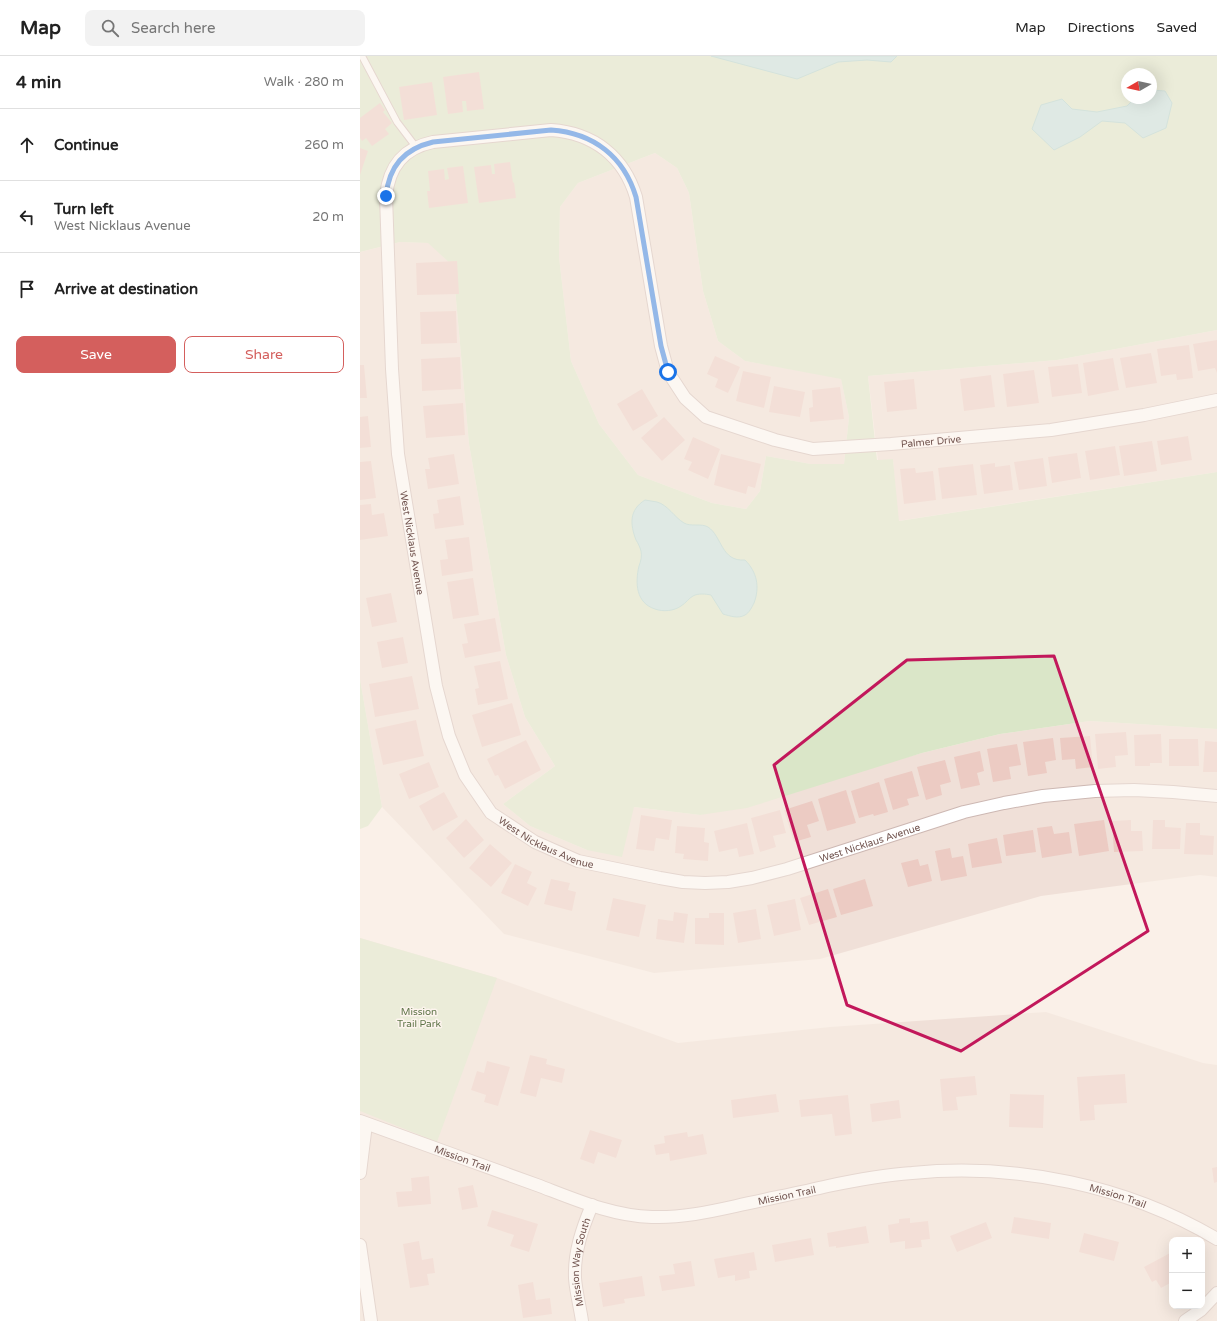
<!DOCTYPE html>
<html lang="en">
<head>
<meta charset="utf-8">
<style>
	:root { --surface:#fff; --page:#f2f2f2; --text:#222; --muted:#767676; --line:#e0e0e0; --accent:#d45f5d }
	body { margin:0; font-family:"Varela Round",sans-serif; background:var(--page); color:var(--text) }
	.controls { position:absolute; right:12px; bottom:12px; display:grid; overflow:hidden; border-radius:8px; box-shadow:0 4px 16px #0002 }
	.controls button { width:36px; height:36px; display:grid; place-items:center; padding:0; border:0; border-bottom:1px solid var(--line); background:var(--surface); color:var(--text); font:20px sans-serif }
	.compass { position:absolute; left:761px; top:12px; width:36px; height:36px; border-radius:50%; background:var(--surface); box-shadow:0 4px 16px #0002; rotate:261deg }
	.stop { position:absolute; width:12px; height:12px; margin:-9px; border:3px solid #1a73e8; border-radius:50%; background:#fff }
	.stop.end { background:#1a73e8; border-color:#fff; box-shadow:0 1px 4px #0008 }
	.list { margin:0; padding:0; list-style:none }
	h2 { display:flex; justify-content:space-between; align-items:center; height:52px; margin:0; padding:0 16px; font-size:17px }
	h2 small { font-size:13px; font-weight:400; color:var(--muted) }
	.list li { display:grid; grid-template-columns:26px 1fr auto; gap:12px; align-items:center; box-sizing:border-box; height:72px; padding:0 16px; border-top:1px solid var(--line) }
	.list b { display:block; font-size:15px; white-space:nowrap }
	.list p { margin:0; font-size:13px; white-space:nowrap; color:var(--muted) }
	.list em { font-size:13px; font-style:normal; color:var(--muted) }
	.actions { display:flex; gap:8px; padding:12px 16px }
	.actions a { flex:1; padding:9px 0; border:1px solid var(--accent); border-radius:8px; text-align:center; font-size:14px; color:var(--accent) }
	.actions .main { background:var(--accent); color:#fff }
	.icon { flex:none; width:22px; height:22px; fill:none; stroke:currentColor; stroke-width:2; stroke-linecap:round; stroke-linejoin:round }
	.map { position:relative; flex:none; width:857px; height:1265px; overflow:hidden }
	header { display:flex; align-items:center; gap:24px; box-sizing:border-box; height:56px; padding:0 20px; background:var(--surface); border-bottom:1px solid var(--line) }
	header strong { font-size:19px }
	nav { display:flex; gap:22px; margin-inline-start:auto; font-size:14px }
	.search { width:280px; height:36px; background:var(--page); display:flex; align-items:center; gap:10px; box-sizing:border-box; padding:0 14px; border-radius:8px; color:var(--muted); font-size:15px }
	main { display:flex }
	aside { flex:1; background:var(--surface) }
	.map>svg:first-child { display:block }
	.residential { fill:#f0e0d8; fill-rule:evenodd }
	.green { fill:#dae6c8; fill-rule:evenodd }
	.water { fill:#bfe1df; stroke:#a7d2cf }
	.building { fill:#eccbc3 }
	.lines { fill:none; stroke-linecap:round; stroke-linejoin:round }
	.service-casing { stroke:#cdb8b3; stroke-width:8 }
	.minor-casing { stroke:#cdb8b3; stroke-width:14 }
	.service { stroke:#fff; stroke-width:6 }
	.minor { stroke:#fff; stroke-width:12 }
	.route { stroke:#1a73e8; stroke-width:5 }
	.marked { fill:none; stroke:#c2185b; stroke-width:3; stroke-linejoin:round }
	.labels { text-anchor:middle; stroke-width:3; stroke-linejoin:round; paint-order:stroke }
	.street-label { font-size:10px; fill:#71544f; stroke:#fdf4ee }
	.park-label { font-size:10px; fill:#5f7549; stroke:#fdf4ee }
</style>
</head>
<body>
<header>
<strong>Map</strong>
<div class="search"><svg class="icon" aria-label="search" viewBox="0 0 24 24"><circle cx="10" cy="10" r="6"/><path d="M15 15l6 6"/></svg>Search here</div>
<nav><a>Map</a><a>Directions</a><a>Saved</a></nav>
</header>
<main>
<aside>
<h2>4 min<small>Walk · 280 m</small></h2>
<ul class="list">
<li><svg class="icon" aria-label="ahead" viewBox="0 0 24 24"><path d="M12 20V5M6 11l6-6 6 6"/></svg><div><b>Continue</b></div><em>260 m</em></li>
<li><svg class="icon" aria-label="left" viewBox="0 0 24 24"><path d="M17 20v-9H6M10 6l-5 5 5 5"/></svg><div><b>Turn left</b><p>West Nicklaus Avenue</p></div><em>20 m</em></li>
<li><svg class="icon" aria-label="arrive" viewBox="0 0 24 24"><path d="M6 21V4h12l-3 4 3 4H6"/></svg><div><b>Arrive at destination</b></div></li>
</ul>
<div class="actions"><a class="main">Save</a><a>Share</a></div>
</aside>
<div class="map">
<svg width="857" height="1265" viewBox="0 0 857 1265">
	<rect width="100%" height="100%" fill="#faf0e8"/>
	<g class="residential">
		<path d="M295,97L317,112L329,137L343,235L358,285L385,305L481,322L489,361L484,408H451L406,400L400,435L386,453L352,447L278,419L239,368L211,305L199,201L200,151L218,127Z"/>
		<path d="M40,186L69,187L93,210L109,388L146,599L165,661L195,710L143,748L170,770L227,794L274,751L340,759L562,697L640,678L730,665L857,673V821L840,819L681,840L460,903L294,917L144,878L22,751L0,623V196Z"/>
		<path d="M857,274V416L538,465L533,403L518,405L508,320L697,304Z"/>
		<path d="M0,882L137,922L318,987L470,971L686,956L843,1007L857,1009V1265H0ZM812,1184H842V1250H812Z"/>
	</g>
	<g class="green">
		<path d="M0,0H857V274L697,304L508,320L517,404L533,403L539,465L857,416V673L730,665L640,678L562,697L387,752L340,759L274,751L262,801L227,794L170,770L143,748L195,710L165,661L146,599L109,388L93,210L68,187L40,186L0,196ZM767,18H791V42H767ZM295,97L317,112L329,137L343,235L358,285L385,305L481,323L489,361L484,408H451L406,400L400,435L386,453L352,447L278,419L239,368L211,305L199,201L200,151L218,127Z"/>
		<path d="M0,623L22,751L8,770L0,773Z"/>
		<path d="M0,882L137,922L77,1086L0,1055Z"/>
	</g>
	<g class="water">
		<path d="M351,0H537L531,6L507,4L478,6L437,23Z"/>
		<path d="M791,34L805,35L812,47L806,72L783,82L765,67L742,65L720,81L694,94L672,73L681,49L702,43L712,53L737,56L767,50L775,42H791Z"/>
		<path d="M285,444C289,445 293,445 297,446C308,449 314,461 324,467C331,471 341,467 348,471C362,480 361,506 385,504C397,516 400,531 394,547C392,551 389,557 385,559C378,563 370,560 363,558L351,539C346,538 338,537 333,540C329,542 326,547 321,550C314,555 303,556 295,553C276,547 275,527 279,510C281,505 282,500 281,495C280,491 278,487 276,484C270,468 269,454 285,444Z"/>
	</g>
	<g class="building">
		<path d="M119,16L124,53L107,55L106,45H102L103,56L88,58L83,21Z"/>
		<path d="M72,26L77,59L44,64L39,31Z"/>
		<path d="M20,47L25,54L23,56L32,67L25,73L29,78L12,90L6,82L2,85L0,82V62Z"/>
		<path d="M0,92L8,95L0,119Z"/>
		<path d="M150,106L153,127L154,126L156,142L119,147L114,111L131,109L132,118H135L134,108Z"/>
		<path d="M103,110L108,147L69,152L67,135H70L68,115L84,113L85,124L89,123L87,112Z"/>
		<path d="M97,205L99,238L57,239L56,207Z"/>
		<path d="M96,255L97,287L61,288L60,256Z"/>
		<path d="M857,284V317L855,312L838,315L833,288Z"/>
		<path d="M829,289L833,322L817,324L816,318L801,320L797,293Z"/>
		<path d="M791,297L797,327L766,332L760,302Z"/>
		<path d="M355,300L380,311L368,337L355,331L358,323L347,318Z"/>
		<path d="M100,301L101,333L62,335L61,303Z"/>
		<path d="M753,302L759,334L728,340L723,307Z"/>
		<path d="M718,308L722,337L692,341L688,311Z"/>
		<path d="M0,309H4L7,342H0Z"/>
		<path d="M674,314L679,347L647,351L643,318Z"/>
		<path d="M383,315L411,321L404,352L376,345Z"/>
		<path d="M631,319L635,351L604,355L600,323Z"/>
		<path d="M554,323L557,353L527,356L524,326Z"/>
		<path d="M414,330L445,336L440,361L409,356Z"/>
		<path d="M480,331L484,363L450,366L449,352L453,351L452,334Z"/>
		<path d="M282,333L298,360L273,375L257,348Z"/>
		<path d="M103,347L105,379L66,382L63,350Z"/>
		<path d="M8,360L11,391L0,392V361Z"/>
		<path d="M304,361L325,384L302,405L281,382Z"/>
		<path d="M828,380L832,404L801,409L797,385Z"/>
		<path d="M333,381L360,393L348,423L328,414L332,406L324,403Z"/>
		<path d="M792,385L797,415L764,420L759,390Z"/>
		<path d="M755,390L760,419L730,424L725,395Z"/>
		<path d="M717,397L721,422L692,427L688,401Z"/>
		<path d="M94,398L99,428L68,433L65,413H70L68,402Z"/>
		<path d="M361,398L401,408L395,432L388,430L386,438L354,429Z"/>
		<path d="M683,402L687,430L659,434L654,406Z"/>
		<path d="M11,405L16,442L0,444V406Z"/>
		<path d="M635,407V411L650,409L653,434L624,438L620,409Z"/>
		<path d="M613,408L617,439L582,443L578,412Z"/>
		<path d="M555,412L556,417L573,415L576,444L544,448L540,413Z"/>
		<path d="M100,440L104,469L75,473L73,458L79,457L77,444Z"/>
		<path d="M11,448L12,459L24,457L28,480L0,484V449Z"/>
		<path d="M109,481L113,515L82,520L80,504L88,503L85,484Z"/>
		<path d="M113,522L119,559L93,563L87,526Z"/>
		<path d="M31,537L37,566L12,571L6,542Z"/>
		<path d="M135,562L141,595L105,602L102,588L108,587L104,568Z"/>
		<path d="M43,581L48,607L22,612L17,586Z"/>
		<path d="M140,605L148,643L118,649L115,633L119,632L114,610Z"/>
		<path d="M52,620L59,653L15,661L9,628Z"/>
		<path d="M152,647L161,679L122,691L112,659Z"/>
		<path d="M56,664L64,700L23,709L15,673Z"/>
		<path d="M766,676L768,699L755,700L756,711L738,713L735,678Z"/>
		<path d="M801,678L802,707H790V710H775L774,679Z"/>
		<path d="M730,680L733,711L716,713L715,703L702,704L700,682Z"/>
		<path d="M693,682L696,704L685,706L687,717L668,720L663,686Z"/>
		<path d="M809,683H838L839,710H809Z"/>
		<path d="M166,684L181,714L145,733L138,719L135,720L127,703Z"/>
		<path d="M845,685L857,686V716H843Z"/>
		<path d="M657,688L661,709L649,711L651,723L633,726L627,693Z"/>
		<path d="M620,695L624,715L617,717L620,729L601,733L594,701Z"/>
		<path d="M585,704L591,726L580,729L582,739L566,744L557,711Z"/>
		<path d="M69,706L79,731L49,743L39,718Z"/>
		<path d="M552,715L559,740L547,743L549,749L533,754L524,723Z"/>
		<path d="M519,726L528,756L514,760L513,758L499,762L491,735Z"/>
		<path d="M486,734L496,767L467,775L458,743Z"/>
		<path d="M84,736L98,761L73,775L59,750Z"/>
		<path d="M452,745L459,765L447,769L451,781L434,786L424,754Z"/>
		<path d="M420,754L426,777L413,780L416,791L400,796L391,762Z"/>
		<path d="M281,759L312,764L309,784L296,782L294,795L276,793Z"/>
		<path d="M106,763L124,784L104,802L86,782Z"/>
		<path d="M744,764L749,795L719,800L714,768Z"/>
		<path d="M771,764V775H782L783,795L754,796L752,765Z"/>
		<path d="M793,764H805V771L821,772L820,793H792Z"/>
		<path d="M387,767L394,798L379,801L377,792L359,796L354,775Z"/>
		<path d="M826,767H840V779L854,780L853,799L824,798Z"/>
		<path d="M317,770L345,772L344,786L349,787L348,805L323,803L324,798L315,797Z"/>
		<path d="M692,770L694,778L709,776L712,797L682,802L677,772Z"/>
		<path d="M673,774L676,796L646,800L643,779Z"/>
		<path d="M637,782L642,807L612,812L608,788Z"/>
		<path d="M130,788L152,807L131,831L109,812Z"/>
		<path d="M590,792L592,802L603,800L607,820L581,825L575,795Z"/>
		<path d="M558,803L560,810L568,808L572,825L548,831L541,807Z"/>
		<path d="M155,808L172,816L167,827L177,832L168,850L141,837Z"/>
		<path d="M191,823L210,827L208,834L216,836L212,855L184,848Z"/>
		<path d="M505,823L513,850L481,859L473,833Z"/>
		<path d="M468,833L477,861L449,869L440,842Z"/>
		<path d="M253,842L286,849L279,881L246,874Z"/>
		<path d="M435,843L441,874L414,880L407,849Z"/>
		<path d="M396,853L401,883L378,887L373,857Z"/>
		<path d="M314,856L328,858L324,887L296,883L298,863L313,865Z"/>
		<path d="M349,857H364V889L335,888V862H349Z"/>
		<path d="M170,999L187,1003L186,1008L205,1013L202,1027L181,1022L176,1041L160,1037Z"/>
		<path d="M127,1005L150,1011L138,1050L124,1046L126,1039L111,1034L117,1015L124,1017Z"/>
		<path d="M765,1018L767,1047L734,1049L735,1064L720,1065L717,1021Z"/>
		<path d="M615,1020L617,1039L596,1041L598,1054L583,1055L580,1023Z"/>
		<path d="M416,1038L419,1056L373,1062L371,1044Z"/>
		<path d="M650,1038L684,1039L683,1072L649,1071Z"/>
		<path d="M488,1039L492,1078L475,1080L472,1058L441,1061L439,1044Z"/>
		<path d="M539,1044L541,1062L512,1066L510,1048Z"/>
		<path d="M230,1074L262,1084L256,1102L238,1096L234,1108L220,1103Z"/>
		<path d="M327,1076L328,1081L343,1078L347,1098L310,1105L309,1097L296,1099L294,1089L305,1087L304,1080Z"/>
		<path d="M857,1111V1126L854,1127L852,1112Z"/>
		<path d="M69,1120L71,1148L38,1151L36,1136L52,1135L51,1122Z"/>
		<path d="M113,1129L118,1151L102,1154L98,1132Z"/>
		<path d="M132,1154L178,1168L169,1196L150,1190L154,1179L127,1170Z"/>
		<path d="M654,1161L691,1167L689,1183L651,1177Z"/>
		<path d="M550,1162V1167L568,1165L570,1183L561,1184L562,1191L545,1193V1185L530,1187L528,1169L539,1167V1163Z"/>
		<path d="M626,1166L632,1182L597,1196L590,1180Z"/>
		<path d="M506,1170L509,1187L476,1192V1190L469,1191L467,1177Z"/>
		<path d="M724,1177L759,1186L754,1205L719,1196Z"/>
		<path d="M451,1182L454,1199L415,1206L412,1189Z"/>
		<path d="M59,1185L62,1204L73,1202L75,1217L67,1218L69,1229L50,1232L43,1188Z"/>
		<path d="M394,1196L397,1214L389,1215L390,1222L375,1225V1219L358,1222L354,1203Z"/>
		<path d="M812,1196V1226L801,1232L796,1224L792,1226L784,1211Z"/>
		<path d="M331,1205L335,1230L302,1235L299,1220L315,1218L313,1208Z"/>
		<path d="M282,1220L285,1240L264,1243L265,1247L243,1251L239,1227Z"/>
		<path d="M173,1226L176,1244L190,1242L192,1258L163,1262L158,1229Z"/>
	</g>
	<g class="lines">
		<g class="service-casing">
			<path id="service" d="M2,0L37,66L56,91"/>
		</g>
		<g class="minor-casing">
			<g id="minor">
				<path id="s1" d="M857,344L784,359L691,374L531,388L453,393L415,384L346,361L325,342L308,316L301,290L276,141C264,101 234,77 191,74L73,86C44,92 29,110 26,140L32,313L38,398L76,630L89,680L105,719L131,757L175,786L218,805L300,822L323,826L345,827L368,826L392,822L427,813L604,756L644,747L683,740L735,735L774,734L813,736L857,740"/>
				<path id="s2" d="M0,1065C59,1086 118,1108 177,1129C214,1143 252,1160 292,1161C321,1162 349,1156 376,1150C407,1143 438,1137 468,1130C496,1124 524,1119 552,1117C657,1107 766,1129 857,1183"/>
				<path d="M0,1117L6,1068"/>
				<path d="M0,1189L11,1265"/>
				<path id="s3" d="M222,1265C220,1251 216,1236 215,1222C214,1196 222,1173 232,1149"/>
				<path d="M825,1265L841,1254L857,1237"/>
			</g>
		</g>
		<use href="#service" class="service"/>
		<use href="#minor" class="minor"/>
	</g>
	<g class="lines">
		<path class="route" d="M26,140C29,110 44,93 73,86L191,74C234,77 264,101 276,141L301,290L308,316"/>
	</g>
	<path d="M0 0H857V1265H0ZM694,600L788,875L601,995L487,949L414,709L547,604Z" fill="#faf0e8" fill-opacity=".55" fill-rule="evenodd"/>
	<path class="marked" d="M694,600L788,875L601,995L487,949L414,709L547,604Z"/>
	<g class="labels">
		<g class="street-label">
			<text transform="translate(571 385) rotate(-5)" y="4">Palmer Drive</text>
			<text dy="4" stroke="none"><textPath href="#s1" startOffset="1417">West Nicklaus Avenue</textPath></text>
			<text dy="4" stroke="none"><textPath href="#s1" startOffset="1765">West Nicklaus Avenue</textPath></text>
			<text dy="4" stroke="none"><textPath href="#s1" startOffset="2101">West Nicklaus Avenue</textPath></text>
			<text dy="4" stroke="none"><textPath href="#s2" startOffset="109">Mission Trail</textPath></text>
			<text dy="4" stroke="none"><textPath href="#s2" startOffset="445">Mission Trail</textPath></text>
			<text dy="4" stroke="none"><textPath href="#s2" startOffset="781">Mission Trail</textPath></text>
			<text dy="4" stroke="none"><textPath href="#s3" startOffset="60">Mission Way South</textPath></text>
		</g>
		<g class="park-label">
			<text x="59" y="959">Mission<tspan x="59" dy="12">Trail Park</tspan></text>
		</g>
	</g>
</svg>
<div class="controls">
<button>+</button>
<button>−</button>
</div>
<svg class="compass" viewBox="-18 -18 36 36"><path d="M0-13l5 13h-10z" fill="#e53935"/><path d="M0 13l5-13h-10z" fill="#767676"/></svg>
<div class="stop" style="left:308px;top:316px"></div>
<div class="stop end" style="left:26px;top:140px"></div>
</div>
</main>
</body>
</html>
